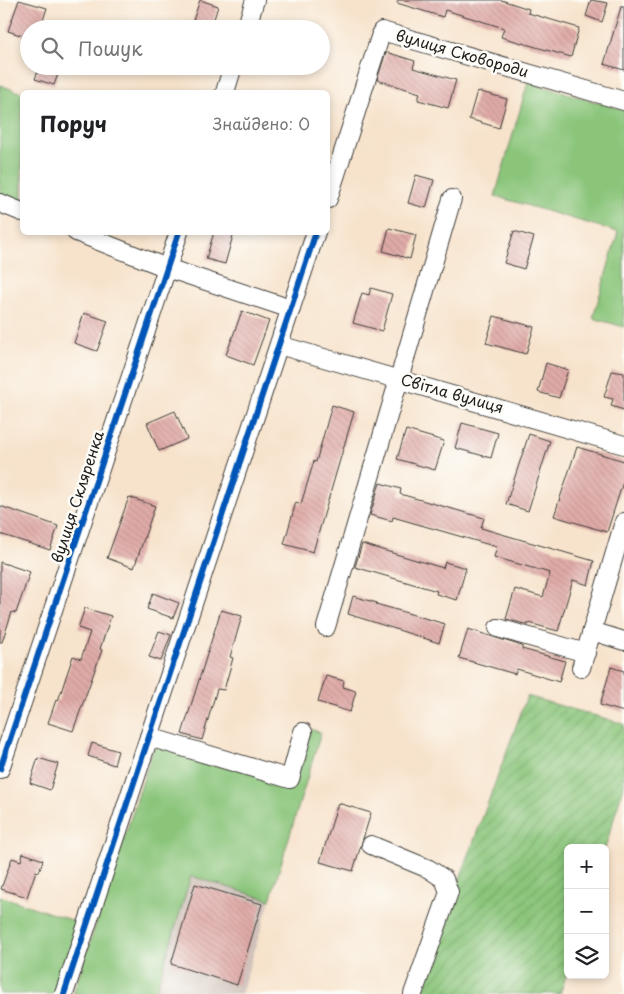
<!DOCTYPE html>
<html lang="uk">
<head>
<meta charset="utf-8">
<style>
	:root { --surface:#fff; --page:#f6f6f6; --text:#202124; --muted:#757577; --line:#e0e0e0 }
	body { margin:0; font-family:"Playpen Sans",sans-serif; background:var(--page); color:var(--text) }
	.controls { position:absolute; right:15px; bottom:15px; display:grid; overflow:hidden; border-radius:8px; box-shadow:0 2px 8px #0003 }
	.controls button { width:45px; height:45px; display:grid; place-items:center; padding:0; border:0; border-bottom:1px solid var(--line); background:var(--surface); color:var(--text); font:25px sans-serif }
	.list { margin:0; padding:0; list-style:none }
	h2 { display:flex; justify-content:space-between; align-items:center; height:65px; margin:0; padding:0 20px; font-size:21px }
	h2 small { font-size:16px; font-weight:400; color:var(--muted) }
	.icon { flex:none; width:28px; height:28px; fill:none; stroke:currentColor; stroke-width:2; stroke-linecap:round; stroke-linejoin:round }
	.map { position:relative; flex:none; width:624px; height:994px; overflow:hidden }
	.search { position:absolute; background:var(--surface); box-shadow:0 2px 8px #0003; left:20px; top:20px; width:310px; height:55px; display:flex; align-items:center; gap:12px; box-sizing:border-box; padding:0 18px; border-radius:28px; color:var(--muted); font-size:19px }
	.panel { position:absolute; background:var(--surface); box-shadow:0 2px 8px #0003; left:20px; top:90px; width:310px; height:145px; border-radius:8px }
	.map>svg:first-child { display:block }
	.industrial { fill:#cfc1ba }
	.grass { fill:#8ac57a; stroke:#53704b }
	.garden { fill:url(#garden-furrows); stroke:#53704b }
	.building { fill:url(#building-back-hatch) }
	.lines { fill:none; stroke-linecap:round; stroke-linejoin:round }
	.minor-casing { stroke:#3d3a36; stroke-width:20 }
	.minor { stroke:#fff; stroke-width:18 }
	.cycleway-casing { stroke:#fdfcf7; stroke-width:9 }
	.cycleway { stroke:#0057b8; stroke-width:6 }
	.labels { text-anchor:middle; stroke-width:5; stroke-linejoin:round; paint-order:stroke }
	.street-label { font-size:15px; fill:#1c1c1c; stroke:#fdfcf7 }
</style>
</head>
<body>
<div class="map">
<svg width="624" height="994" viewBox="0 0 624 994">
	<defs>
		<pattern id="garden-furrows" width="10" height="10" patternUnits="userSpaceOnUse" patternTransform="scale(1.25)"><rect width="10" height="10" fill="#8ac57a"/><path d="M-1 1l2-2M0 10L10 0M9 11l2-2" fill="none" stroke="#76a969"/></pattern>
		<pattern id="building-back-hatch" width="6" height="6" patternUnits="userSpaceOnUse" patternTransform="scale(1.25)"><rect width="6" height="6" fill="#e0aba8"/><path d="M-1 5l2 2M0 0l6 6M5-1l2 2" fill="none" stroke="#c09390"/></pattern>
	</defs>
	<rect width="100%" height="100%" fill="#fdfcf7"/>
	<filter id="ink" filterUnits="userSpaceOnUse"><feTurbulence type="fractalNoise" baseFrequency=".02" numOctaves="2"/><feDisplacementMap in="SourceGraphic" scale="10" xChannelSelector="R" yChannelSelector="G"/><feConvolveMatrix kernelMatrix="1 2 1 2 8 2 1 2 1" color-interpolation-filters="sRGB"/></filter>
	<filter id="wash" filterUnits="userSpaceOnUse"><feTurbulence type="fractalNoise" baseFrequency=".0096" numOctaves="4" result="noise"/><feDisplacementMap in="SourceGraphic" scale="20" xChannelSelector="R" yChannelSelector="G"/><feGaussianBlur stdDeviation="1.12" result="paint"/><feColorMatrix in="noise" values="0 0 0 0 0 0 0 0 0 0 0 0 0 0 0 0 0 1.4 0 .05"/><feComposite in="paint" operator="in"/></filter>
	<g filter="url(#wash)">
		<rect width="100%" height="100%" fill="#f7e3cc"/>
		<path class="industrial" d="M191,876L270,900L241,994H155Z"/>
		<g class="grass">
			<path d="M528,82L624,110V327L593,318L618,232L495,196Z"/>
			<path d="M0,85L22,93V202L0,193Z"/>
			<path d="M311,729L321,733L270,900L191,876L155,994H73L155,744L294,785Z"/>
			<path d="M0,896L80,923L56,994H0Z"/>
		</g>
		<path class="garden" d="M527,696L624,724V785L605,849L568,848V970L560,994H420L458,884Z"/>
		<g id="blocks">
			<g class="building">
				<path d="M19,0L47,8L40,29H29V38L8,31Z"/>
				<path d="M200,0L218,6L211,29H190Z"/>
				<path d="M398,0H501L529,9L528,13L579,28L571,57L501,37L504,28L445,10L443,17L397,3Z"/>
				<path d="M591,0L608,3L602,22L586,16Z"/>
				<path d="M621,7H624V70L604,64Z"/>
				<path d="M386,52L415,61L413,68L456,80L448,108L418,100L420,93L377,80Z"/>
				<path d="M40,66H61L54,85L35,79Z"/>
				<path d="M477,91L507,99L499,128L469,119Z"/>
				<path d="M416,175L434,180L426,208L408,203Z"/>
				<path d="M389,228L416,235L410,259L383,251Z"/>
				<path d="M514,231L534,237L524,269L504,263Z"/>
				<path d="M214,232H234L225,264L206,259Z"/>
				<path d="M371,288L392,294L382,331L353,323L362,293L369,295Z"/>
				<path d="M242,311L269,321L253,365L226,355Z"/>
				<path d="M84,313L108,321L97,351L74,343Z"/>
				<path d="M494,316L534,327L526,354L486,343Z"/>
				<path d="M546,363L568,370L559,398L538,392Z"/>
				<path d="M612,371L624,373V410L611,406L613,399L604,397Z"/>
				<path d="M332,405L354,412L313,552L284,544L296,502L301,504L314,461L316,462Z"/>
				<path d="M175,411L187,439L159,451L147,423Z"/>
				<path d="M462,423L498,433L491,458L455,448Z"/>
				<path d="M406,430L444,441L435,470L397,459Z"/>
				<path d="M529,434L550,441L528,511L506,504Z"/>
				<path d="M577,447L624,461V479L607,532L554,516Z"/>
				<path d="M380,483L401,489L400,494L484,518L481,528L594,561L588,585L573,580L558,631L529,623L528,625L506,619L515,589L543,597L550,573L494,557L497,547L393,517L392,521L370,515Z"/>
				<path d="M129,497L155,506L134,568L107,558Z"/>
				<path d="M0,506L58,526L50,550L0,534Z"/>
				<path d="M362,544L443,568L445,562L466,568L457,600L436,594L437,591L355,567Z"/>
				<path d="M0,562L30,572L16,613L12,612L2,642H0Z"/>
				<path d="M153,593L179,603L173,618L147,609Z"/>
				<path d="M353,596L377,603L376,604L445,624L439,643L348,614Z"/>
				<path d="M85,608L111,616L100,649L102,650L73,731L48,723L56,700L58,701L73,656L81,659L90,632L78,628Z"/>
				<path d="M221,610L242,616L230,657L233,658L224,690L217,689L202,740L182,734Z"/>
				<path d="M468,629L522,646V649L565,661L559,682L517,669L515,674L459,658Z"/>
				<path d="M159,631L171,635L161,661L149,657Z"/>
				<path d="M611,667L624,671V712L600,705Z"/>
				<path d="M326,676L344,681L343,687L356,691L350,712L318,702Z"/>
				<path d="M92,743L118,751L114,765L88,756Z"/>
				<path d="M38,758L58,764L50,790L30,783Z"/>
				<path d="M338,803L371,813L353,871L320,862Z"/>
				<path d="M23,853L43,860L39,872L36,871L27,897L1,889L12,858L21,861Z"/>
				<path d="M195,884L262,904L237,985L171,964Z"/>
			</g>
		</g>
	</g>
	<g filter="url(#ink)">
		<use href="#blocks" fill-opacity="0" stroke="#3d3a36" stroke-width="1"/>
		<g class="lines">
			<g class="minor-casing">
				<g id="minor">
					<path d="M246,29L255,0"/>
					<path d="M225,92L233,66"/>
					<path d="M328,199L382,31L624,101"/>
					<path d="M0,203L22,212"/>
					<path d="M76,232L167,268L291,309"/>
					<path d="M279,345L624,445"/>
					<path d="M326,627L452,199"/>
					<path d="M498,628L586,653"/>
					<path d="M592,631L624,641"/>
					<path d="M581,668L624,522"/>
					<path d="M149,737L290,779L303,732"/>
					<path d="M0,769L179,232"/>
					<path d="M371,845L429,869L444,879L449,892L413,994"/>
					<path d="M64,994L316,232"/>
				</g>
			</g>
			<use href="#minor" class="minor"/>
			<g class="cycleway-casing">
				<g id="cycleway">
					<path d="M0,769L179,232"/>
					<path d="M64,994L316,232"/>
				</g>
			</g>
			<use href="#cycleway" class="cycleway"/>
		</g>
	</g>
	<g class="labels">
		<g class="street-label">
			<text transform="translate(462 54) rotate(16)" y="5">вулиця Сковороди</text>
			<text transform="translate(452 394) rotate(16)" y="5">Світла вулиця</text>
			<text transform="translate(78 497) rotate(-72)" y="5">вулиця Скляренка</text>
		</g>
	</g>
</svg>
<div class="controls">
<button>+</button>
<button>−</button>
<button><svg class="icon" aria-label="layers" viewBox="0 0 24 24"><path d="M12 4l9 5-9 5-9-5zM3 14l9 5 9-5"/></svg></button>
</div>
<div class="search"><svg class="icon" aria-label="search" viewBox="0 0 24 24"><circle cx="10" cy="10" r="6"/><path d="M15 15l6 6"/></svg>Пошук</div>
<section class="panel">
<h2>Поруч<small>Знайдено: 0</small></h2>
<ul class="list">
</ul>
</section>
</div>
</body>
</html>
